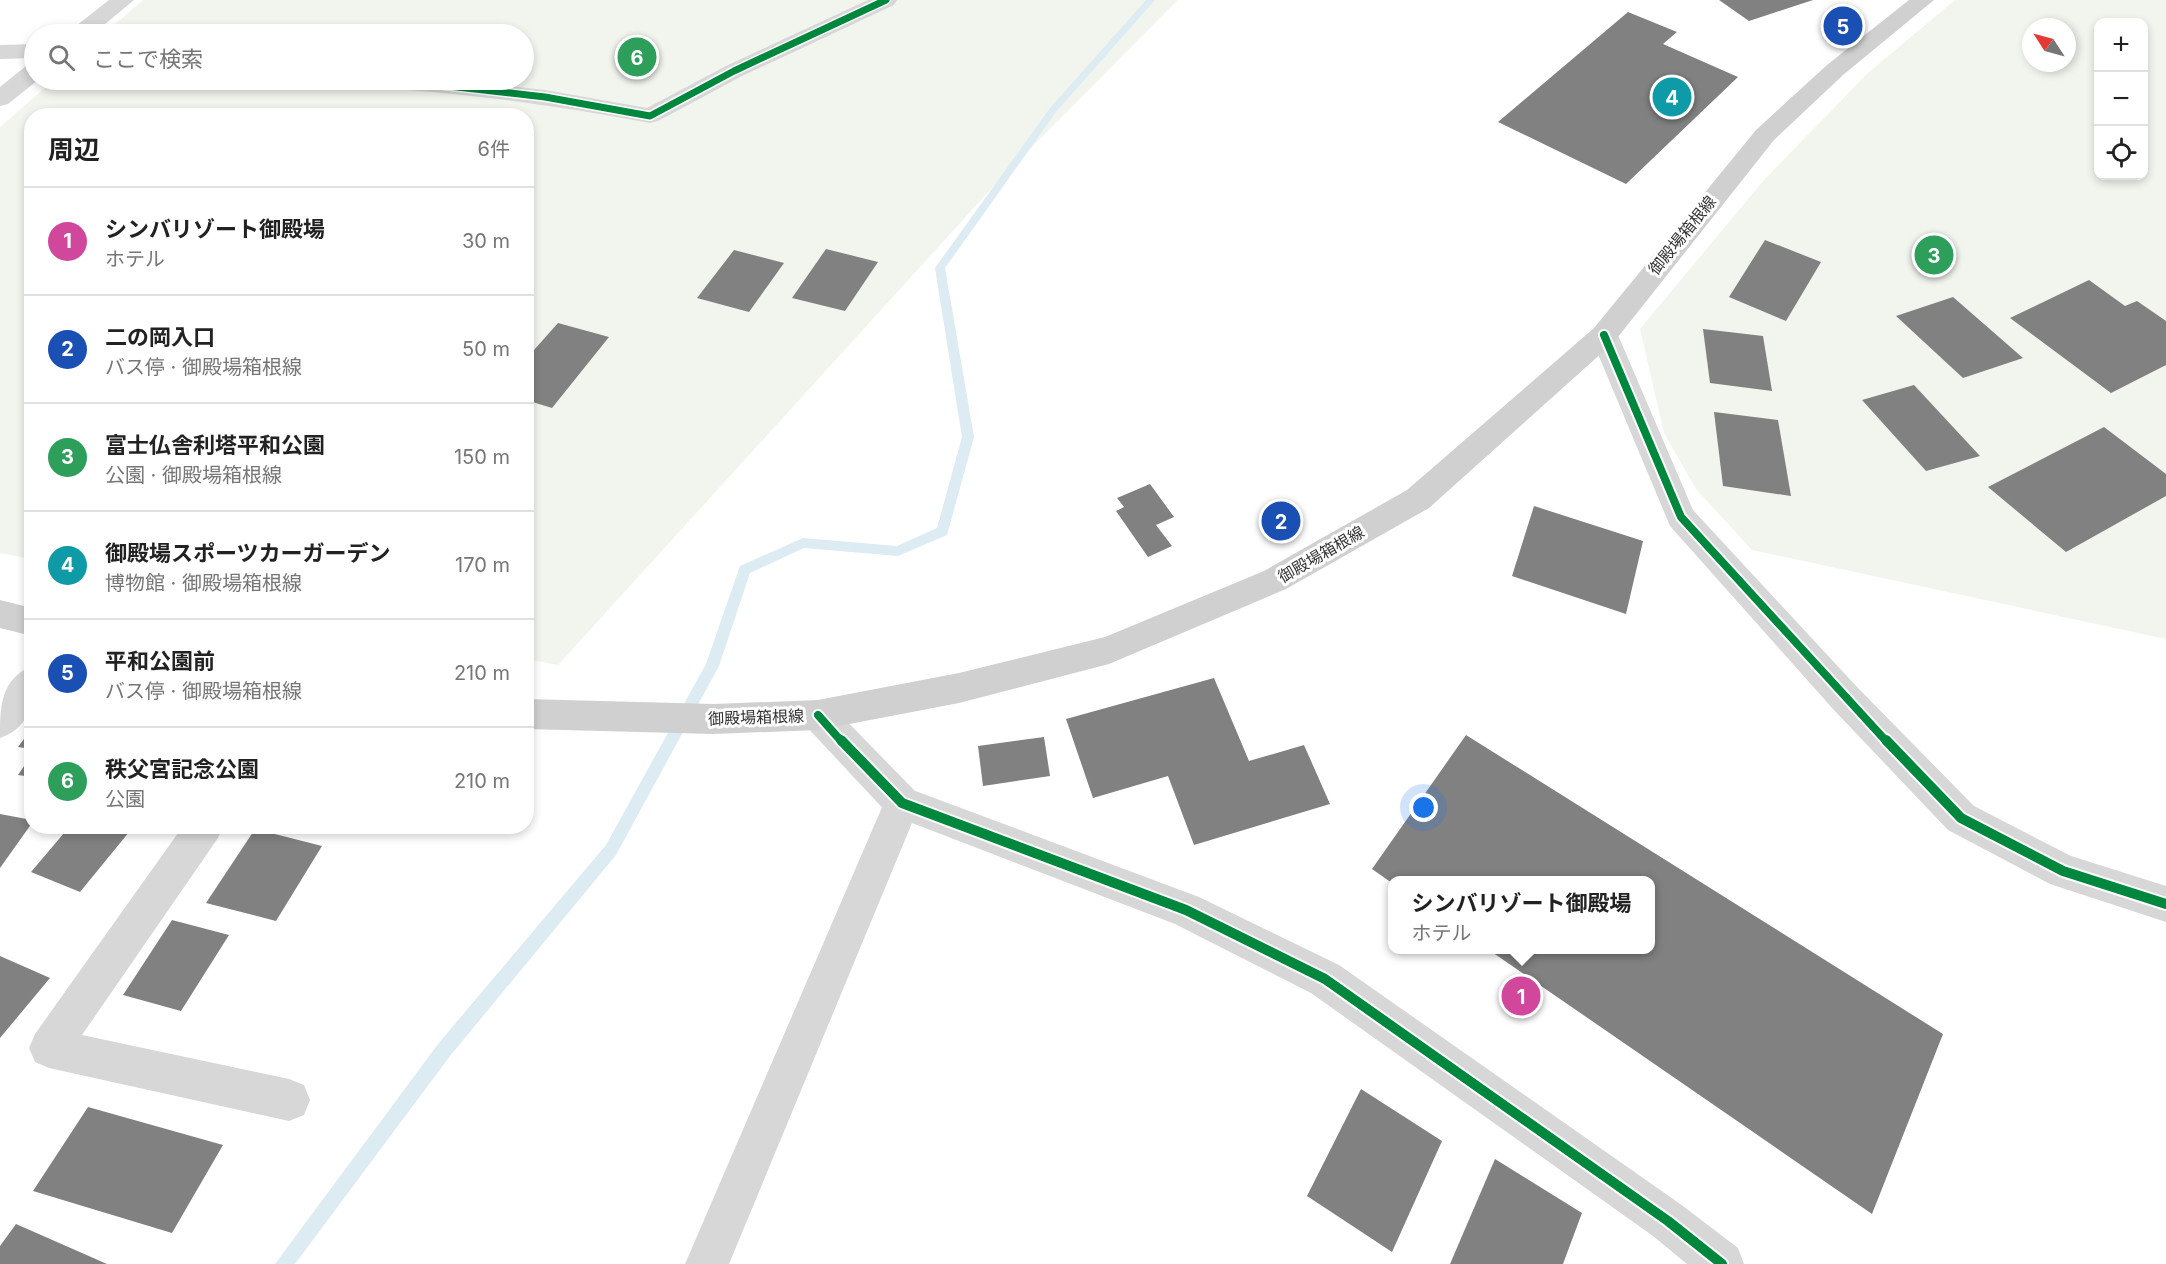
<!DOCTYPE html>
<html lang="ja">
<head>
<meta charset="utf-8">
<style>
	:root { --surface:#fff; --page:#f6f6f6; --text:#222; --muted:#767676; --line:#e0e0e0; --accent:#0f766e }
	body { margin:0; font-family:Inter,"Noto Sans JP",sans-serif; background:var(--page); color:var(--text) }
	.controls { position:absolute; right:18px; top:18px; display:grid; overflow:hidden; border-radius:12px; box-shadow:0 3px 9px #0003 }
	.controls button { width:54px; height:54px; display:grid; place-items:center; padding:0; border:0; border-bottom:2px solid var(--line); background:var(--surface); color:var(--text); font:30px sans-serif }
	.compass { position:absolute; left:2022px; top:18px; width:54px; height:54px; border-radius:50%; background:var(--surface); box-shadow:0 3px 9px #0003; rotate:306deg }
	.you { position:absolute; left:1424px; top:808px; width:21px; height:21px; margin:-15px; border:4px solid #fff; border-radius:50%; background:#1a73e8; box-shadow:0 0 0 9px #1a73e833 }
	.badge { display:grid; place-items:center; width:39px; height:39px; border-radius:50%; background:var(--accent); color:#fff; font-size:20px; font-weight:700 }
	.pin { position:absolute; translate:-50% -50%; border:3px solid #fff; box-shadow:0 2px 6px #0006 }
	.popup { position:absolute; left:1388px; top:876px; width:267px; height:78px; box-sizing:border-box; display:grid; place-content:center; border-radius:12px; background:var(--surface); filter:drop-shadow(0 2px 4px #0005); font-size:20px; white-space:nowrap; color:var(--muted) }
	.popup b { font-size:22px; color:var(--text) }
	.popup::after { content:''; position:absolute; left:50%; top:100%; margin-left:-12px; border:12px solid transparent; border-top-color:var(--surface) }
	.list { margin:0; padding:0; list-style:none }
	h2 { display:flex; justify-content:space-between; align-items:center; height:78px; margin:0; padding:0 24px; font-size:26px }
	h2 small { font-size:20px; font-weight:400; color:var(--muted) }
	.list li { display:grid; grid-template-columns:39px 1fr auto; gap:18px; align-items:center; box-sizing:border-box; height:108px; padding:0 24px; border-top:2px solid var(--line) }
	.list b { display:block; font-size:22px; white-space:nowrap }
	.list p { margin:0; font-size:20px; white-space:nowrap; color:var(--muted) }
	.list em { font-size:20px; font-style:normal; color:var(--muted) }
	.icon { flex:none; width:33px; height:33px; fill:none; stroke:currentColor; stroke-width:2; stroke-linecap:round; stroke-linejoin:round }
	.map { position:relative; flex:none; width:2166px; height:1264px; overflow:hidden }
	.search { position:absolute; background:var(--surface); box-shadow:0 3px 9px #0003; left:24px; top:24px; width:510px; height:66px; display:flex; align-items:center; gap:15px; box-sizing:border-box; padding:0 21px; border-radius:33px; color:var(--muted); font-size:22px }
	.panel { position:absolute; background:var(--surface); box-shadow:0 3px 9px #0003; left:24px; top:108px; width:510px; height:726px; border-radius:24px }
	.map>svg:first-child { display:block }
	.green { fill:#f1f5ed; fill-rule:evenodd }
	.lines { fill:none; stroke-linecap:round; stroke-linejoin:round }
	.stream { fill:#ddebf3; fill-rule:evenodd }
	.building { fill:#818181 }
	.minor { fill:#d7d7d7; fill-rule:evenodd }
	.tertiary { fill:#d7d7d7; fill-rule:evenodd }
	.secondary { fill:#d0d0d0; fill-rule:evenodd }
	.cycleway-far2-casing { stroke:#fff; stroke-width:10 }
	.cycleway-far1-casing { stroke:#fff; stroke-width:12 }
	.cycleway-casing { stroke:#fff; stroke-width:14 }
	.cycleway-far2 { stroke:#00873e; stroke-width:7 }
	.cycleway-far1 { stroke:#00873e; stroke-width:8 }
	.cycleway { stroke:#00873e; stroke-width:10 }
	.labels { text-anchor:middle; stroke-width:6; stroke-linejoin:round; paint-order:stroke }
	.street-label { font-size:16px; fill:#333; stroke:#fff }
</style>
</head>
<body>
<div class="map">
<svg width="2166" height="1264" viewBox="0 0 2166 1264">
	<rect width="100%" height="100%" fill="#fff"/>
	<g class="green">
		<path d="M143,0H1178L1001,178L558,665L527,659L526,116H32L31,559L0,553V127L54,80H524V34H104Z"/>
		<path d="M1955,0H2166V639L1752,550L1696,489L1664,433L1640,329L1764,180L1868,73ZM2098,22H2144V176H2098ZM2031,27H2067V63H2031Z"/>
	</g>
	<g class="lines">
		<path class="stream" d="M1146,0H1155L1056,112L945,268L974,437L947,535L898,556L804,548L750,573L719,666L616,855L450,1056L295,1264H275L438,1044L606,845L706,664L740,566L803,538L897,546L937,528L962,437L935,268L1050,108Z"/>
	</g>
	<g class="building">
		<path d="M1719,0H1813L1749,21Z"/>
		<path d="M1628,12L1677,32L1663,44L1738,77L1626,184L1498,122Z"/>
		<path d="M1765,240L1821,262L1786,321L1729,297Z"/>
		<path d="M826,249L878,262L845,311L792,298Z"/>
		<path d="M734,250L784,263L749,312L697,298Z"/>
		<path d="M2089,280L2125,306L2137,301L2166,321V365L2111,393L2010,318Z"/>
		<path d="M1953,297L2023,358L1963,378L1896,316Z"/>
		<path d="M558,323L609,337L552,408L526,400V359Z"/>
		<path d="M1703,329L1763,336L1772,391L1710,383Z"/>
		<path d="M1914,385L1980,456L1926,471L1862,400Z"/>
		<path d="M1714,412L1778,420L1791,496L1723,486Z"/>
		<path d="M2104,427L2166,474V496L2066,552L1988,487Z"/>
		<path d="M1150,484L1174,517L1156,525L1172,546L1148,557L1116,511L1124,507L1117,498Z"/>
		<path d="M1534,506L1643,541L1626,614L1512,576Z"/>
		<path d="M1214,678L1249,761L1304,745L1330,804L1194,845L1168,776L1093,798L1066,719Z"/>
		<path d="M32,728V749L18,747Z"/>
		<path d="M1466,735L1943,1034L1872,1214L1489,950H1650V880H1392V883L1372,869Z"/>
		<path d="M1044,737L1050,776L983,786L978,746Z"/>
		<path d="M32,754V777L18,775Z"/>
		<path d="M0,814L32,820V823L0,868Z"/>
		<path d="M70,826H134L80,892L31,872Z"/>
		<path d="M255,829L322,846L276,921L206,903Z"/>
		<path d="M172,920L229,935L181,1011L123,995Z"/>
		<path d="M0,956L50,978L0,1038Z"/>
		<path d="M1361,1089L1442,1141L1392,1252L1307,1196Z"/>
		<path d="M88,1107L223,1145L172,1233L33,1191Z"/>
		<path d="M1495,1159L1582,1213L1563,1264H1450Z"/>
		<path d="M16,1224L107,1264H0V1246Z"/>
	</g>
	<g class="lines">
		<g class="minor">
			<path d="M868,0H897L894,5L742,76L658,121L650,123C552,105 455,91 355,87L347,85L343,80H453L545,90L647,108L726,66Z"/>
			<path d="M34,44V58L0,59V45Z"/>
			<path d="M1604,325L1614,328L1618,335L1693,510L1857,687L1974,806L2071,856L2166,886V922L2050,884L1948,830L1833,709L1670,526L1590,335L1594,328Z"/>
			<path d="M32,666C32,697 35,726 0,738C0,708 0,679 32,666Z"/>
			<path d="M902,786L1199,897L1339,965L1683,1206L1738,1248L1744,1264H1687L1653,1236L1311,993L1175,924L912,823L729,1264H685L889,791Z"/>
			<path d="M183,826H223L218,838L82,1035L289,1079L304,1085L310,1100L304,1115L289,1121L49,1068L35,1062L29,1048L35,1034Z"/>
		</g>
		<g class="tertiary">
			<path d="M109,0H134L93,34H69L72,29Z"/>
			<path d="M34,64V80H38L8,104L0,106V87L26,66Z"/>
			<path d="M818,700L830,704L915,791L920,803L915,815L902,820L889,815L806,726L801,715L806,704Z"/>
		</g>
		<g class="secondary">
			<path d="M1909,0H1934L1843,75L1774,140L1614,342L1429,508L1286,589L1109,664L959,703L818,730L713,734L526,729V699L713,704L818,700L959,673L1105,637L1264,571L1407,490L1594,328L1756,130L1827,65Z"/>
			<path d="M0,600L32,608V636L0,628Z"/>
		</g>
		<g class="cycleway-far2-casing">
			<path id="cycleway-far2" d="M355,80L422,83L545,97L650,116L734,71L886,0"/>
		</g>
		<g class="cycleway-far1-casing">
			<g id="cycleway-far1">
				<path d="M1604,335L1681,517L1887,742"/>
				<path d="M818,715L842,742"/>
			</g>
		</g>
		<g class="cycleway-casing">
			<g id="cycleway">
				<path d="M841,740L902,803L1186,910L1325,979L1668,1221L1722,1264"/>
				<path d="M1886,740L1961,818L2063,871L2166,904"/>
			</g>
		</g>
		<use href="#cycleway-far2" class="cycleway-far2"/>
		<use href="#cycleway-far1" class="cycleway-far1"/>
		<use href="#cycleway" class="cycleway"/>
	</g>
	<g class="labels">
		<g class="street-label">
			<text transform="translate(1682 235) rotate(-51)" y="6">御殿場箱根線</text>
			<text transform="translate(1321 554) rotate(-30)" y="6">御殿場箱根線</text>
			<text transform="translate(756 717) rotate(-2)" y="6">御殿場箱根線</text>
		</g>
	</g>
</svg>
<div class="controls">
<button>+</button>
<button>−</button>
<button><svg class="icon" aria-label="locate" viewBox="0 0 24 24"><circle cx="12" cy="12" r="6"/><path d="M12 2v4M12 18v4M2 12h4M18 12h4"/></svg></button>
</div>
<svg class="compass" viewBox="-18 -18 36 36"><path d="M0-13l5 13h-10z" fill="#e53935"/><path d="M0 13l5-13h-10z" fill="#767676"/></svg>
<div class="you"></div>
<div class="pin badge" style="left:1521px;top:996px;background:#d1479c">1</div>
<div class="popup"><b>シンバリゾート御殿場</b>ホテル</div>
<div class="pin badge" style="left:1281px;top:521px;background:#1a4fb4">2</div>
<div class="pin badge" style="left:1934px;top:255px;background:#2e9e5b">3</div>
<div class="pin badge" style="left:1672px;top:97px;background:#0f9aa8">4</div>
<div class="pin badge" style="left:1843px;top:26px;background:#1a4fb4">5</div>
<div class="pin badge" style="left:637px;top:57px;background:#2e9e5b">6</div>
<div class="search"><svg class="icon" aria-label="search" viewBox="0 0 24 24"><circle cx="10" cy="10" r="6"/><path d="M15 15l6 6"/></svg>ここで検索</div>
<section class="panel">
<h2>周辺<small>6件</small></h2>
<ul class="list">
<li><span class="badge" style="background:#d1479c">1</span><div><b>シンバリゾート御殿場</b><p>ホテル</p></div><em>30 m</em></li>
<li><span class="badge" style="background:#1a4fb4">2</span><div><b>二の岡入口</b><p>バス停 · 御殿場箱根線</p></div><em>50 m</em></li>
<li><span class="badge" style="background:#2e9e5b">3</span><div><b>富士仏舎利塔平和公園</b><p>公園 · 御殿場箱根線</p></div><em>150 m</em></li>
<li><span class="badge" style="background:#0f9aa8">4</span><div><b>御殿場スポーツカーガーデン</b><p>博物館 · 御殿場箱根線</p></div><em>170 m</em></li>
<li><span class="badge" style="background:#1a4fb4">5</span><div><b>平和公園前</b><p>バス停 · 御殿場箱根線</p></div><em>210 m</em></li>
<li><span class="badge" style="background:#2e9e5b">6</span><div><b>秩父宮記念公園</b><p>公園</p></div><em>210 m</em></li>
</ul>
</section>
</div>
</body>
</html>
